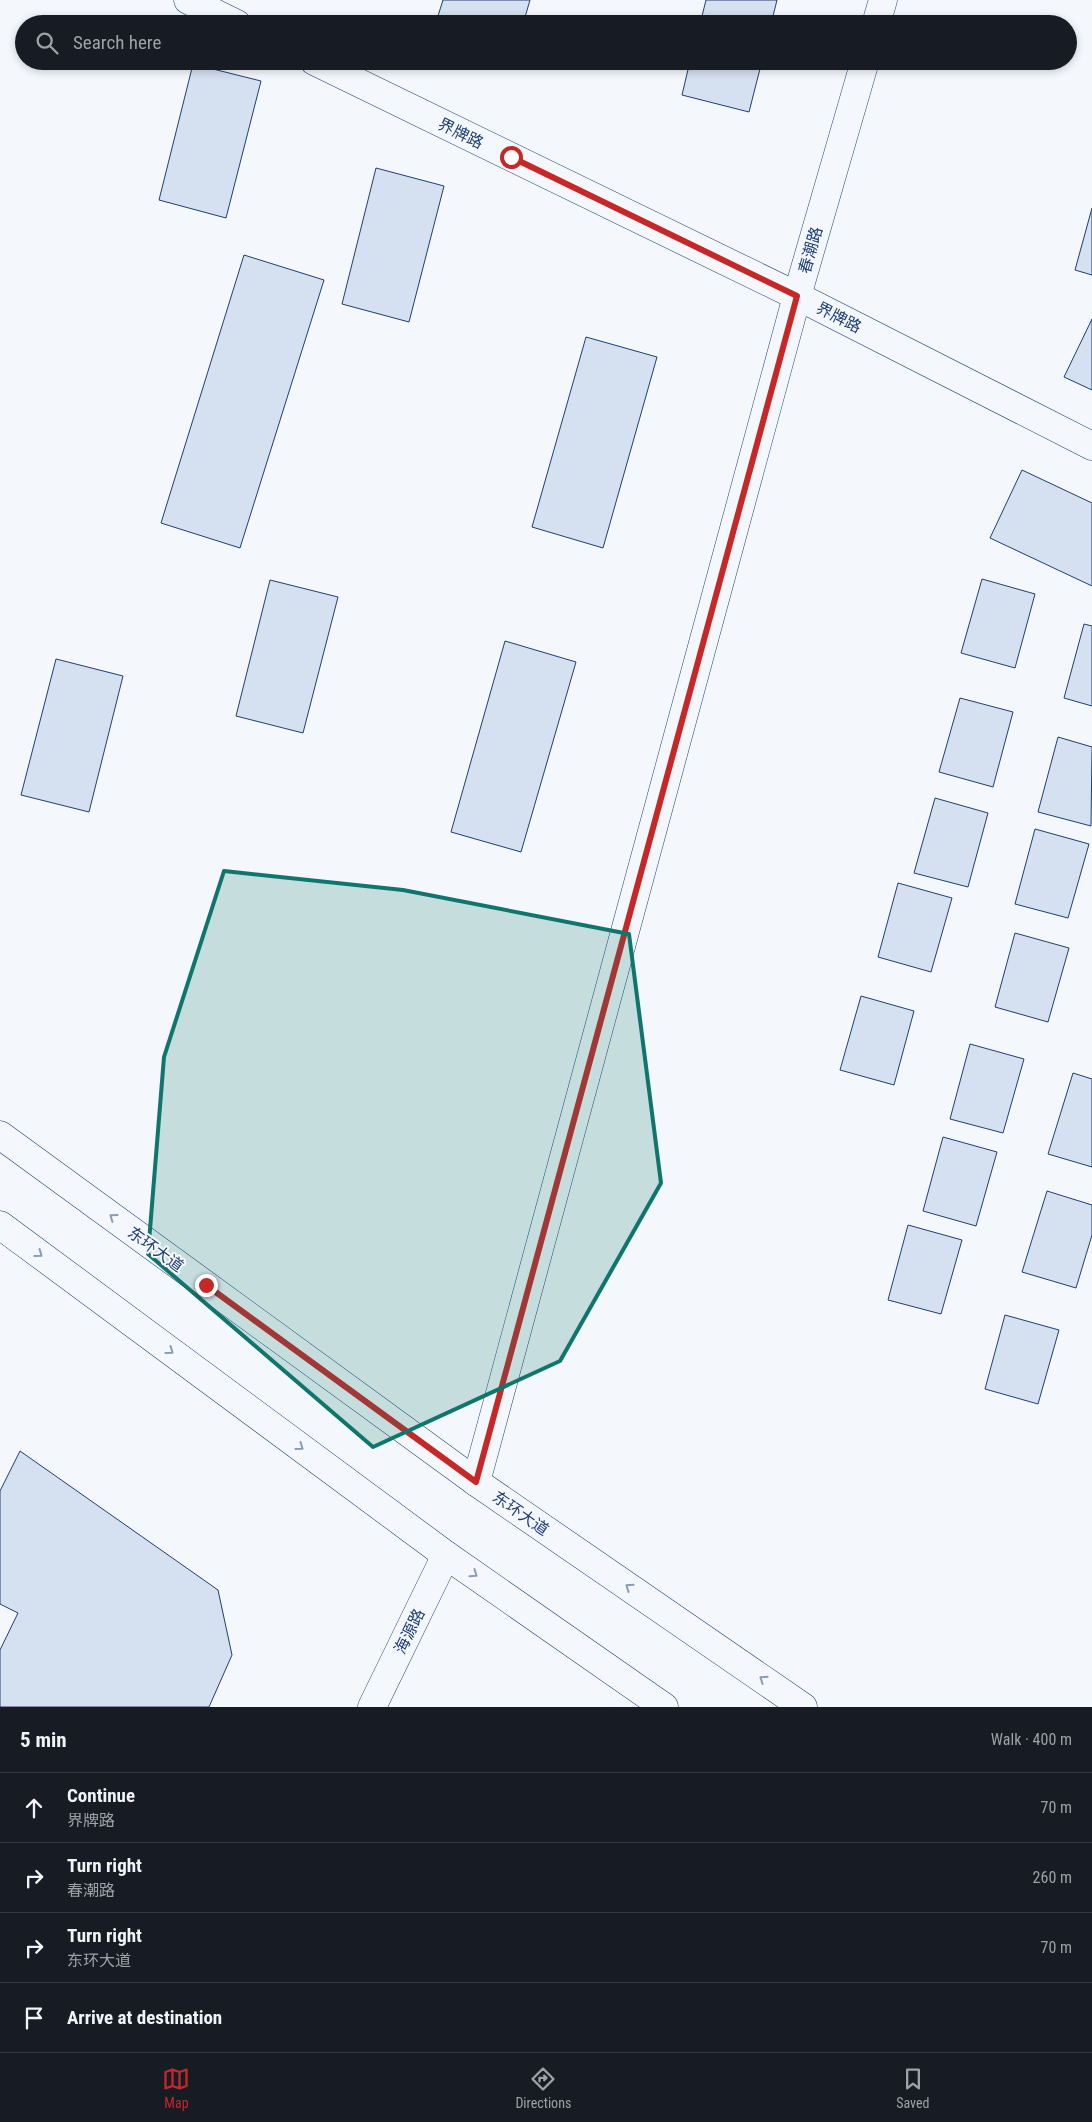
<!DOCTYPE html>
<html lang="en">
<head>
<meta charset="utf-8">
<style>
	:root { --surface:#171b24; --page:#242831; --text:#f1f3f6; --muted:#9ea1a6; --line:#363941; --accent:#c62828 }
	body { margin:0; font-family:"Roboto Condensed","Noto Sans SC",sans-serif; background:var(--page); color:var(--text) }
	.stop { position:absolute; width:15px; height:15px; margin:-11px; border:4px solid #c62828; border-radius:50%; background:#fff }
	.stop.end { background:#c62828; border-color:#fff; box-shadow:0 1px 5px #0008 }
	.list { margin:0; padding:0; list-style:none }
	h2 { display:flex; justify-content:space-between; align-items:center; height:65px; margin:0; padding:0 20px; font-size:21px }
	h2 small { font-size:16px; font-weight:400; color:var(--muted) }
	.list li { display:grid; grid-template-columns:32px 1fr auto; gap:15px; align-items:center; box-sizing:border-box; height:70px; padding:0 20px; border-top:1px solid var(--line) }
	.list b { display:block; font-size:19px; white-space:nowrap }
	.list p { margin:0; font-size:16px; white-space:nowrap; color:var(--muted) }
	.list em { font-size:16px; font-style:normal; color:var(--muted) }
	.icon { flex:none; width:28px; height:28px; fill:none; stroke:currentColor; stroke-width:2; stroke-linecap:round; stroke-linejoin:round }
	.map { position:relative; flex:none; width:1092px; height:1707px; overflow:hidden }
	.search { position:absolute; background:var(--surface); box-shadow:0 2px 8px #0003; left:15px; right:15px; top:15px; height:55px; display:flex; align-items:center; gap:12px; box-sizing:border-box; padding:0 18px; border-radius:28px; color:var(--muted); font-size:19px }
	.sheet { height:345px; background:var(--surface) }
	nav { display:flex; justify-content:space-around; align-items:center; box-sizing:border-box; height:70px; border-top:1px solid var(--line); background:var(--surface); font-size:14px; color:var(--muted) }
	nav a { display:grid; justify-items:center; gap:2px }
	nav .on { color:var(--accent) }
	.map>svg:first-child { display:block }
	.building { fill:#d5e0f0; stroke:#1d3f73 }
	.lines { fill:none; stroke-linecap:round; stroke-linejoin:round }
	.minor-casing { stroke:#1d3f73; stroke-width:29 }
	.tertiary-casing { stroke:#1d3f73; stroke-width:29 }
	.primary-casing { stroke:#1d3f73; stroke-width:29 }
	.minor { stroke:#f4f7fb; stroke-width:28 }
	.tertiary { stroke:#f4f7fb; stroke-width:28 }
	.primary { stroke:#f4f7fb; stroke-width:28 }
	.oneway { stroke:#889bb7 }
	.route { stroke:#c62828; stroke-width:6 }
	.marked { fill:#0f766e; fill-opacity:0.2; stroke:#0f766e; stroke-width:4; stroke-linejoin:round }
	.labels { text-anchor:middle; stroke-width:4; stroke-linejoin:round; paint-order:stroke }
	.street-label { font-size:16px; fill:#1d3f73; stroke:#f4f7fb }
</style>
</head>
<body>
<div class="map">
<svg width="1092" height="1707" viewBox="0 0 1092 1707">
	<rect width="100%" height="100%" fill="#f4f7fb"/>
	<g class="building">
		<path d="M443,0H530L523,24H453L437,19Z"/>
		<path d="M706,0H777L771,24H700Z"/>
		<path d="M690,61H762L749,112L682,95Z"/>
		<path d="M193,64L261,81L226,218L159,200Z"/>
		<path d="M376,168L444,186L409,322L342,304Z"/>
		<path d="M1092,208V275L1075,270Z"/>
		<path d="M244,255L324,280L240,548L161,523Z"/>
		<path d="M1092,319V390L1064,377Z"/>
		<path d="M586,337L657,357L603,548L532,527Z"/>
		<path d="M1022,470L1092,503V586L990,538Z"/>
		<path d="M982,579L1035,594L1015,668L961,653Z"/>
		<path d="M270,580L338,597L303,733L236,716Z"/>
		<path d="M1084,624L1092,626V706L1064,698Z"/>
		<path d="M505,641L576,662L521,852L451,832Z"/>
		<path d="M56,659L123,676L89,812L21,795Z"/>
		<path d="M960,698L1013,712L993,787L939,772Z"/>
		<path d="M1058,737L1092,747L1091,826L1038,812Z"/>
		<path d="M935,798L988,813L968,887L914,873Z"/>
		<path d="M1035,829L1089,844L1068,918L1015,904Z"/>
		<path d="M898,883L952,898L931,972L878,957Z"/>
		<path d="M1015,933L1069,948L1048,1022L995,1007Z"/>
		<path d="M861,996L914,1011L894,1085L840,1070Z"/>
		<path d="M970,1044L1024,1059L1003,1133L950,1119Z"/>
		<path d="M1073,1073L1092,1079V1167L1048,1154Z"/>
		<path d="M943,1137L997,1152L976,1226L923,1211Z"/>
		<path d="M1047,1191L1092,1205V1235L1076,1288L1022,1272Z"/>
		<path d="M908,1225L962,1240L941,1314L888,1300Z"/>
		<path d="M1005,1315L1059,1330L1038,1404L985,1389Z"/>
		<path d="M20,1451L218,1590L232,1655L209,1707H0V1650L18,1613L0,1604V1491Z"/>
	</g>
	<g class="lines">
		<g class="minor-casing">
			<g id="minor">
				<path d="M188,0L237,24"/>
				<path d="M314,61L797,296L1092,446"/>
			</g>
		</g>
		<g class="tertiary-casing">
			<g id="tertiary">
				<path d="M876,24L883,0"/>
				<path d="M476,1482L797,296L865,61"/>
				<path d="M372,1707L446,1555"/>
			</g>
		</g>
		<g class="primary-casing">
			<g id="primary">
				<path d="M0,1135L476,1482L803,1707"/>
				<path d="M0,1225L446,1555L664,1707"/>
			</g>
		</g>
		<use href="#minor" class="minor"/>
		<use href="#tertiary" class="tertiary"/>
		<use href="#primary" class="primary"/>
	</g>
	<defs><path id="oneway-chevron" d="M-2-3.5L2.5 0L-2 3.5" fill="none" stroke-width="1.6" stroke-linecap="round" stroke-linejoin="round" transform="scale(1.25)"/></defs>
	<g class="oneway">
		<use href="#oneway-chevron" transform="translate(113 1217) rotate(-144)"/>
		<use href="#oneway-chevron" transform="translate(39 1254) rotate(36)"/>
		<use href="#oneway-chevron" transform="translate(170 1351) rotate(36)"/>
		<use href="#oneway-chevron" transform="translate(300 1447) rotate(36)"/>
		<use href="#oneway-chevron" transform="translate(474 1574) rotate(35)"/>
		<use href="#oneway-chevron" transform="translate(629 1587) rotate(-145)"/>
		<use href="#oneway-chevron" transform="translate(763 1679) rotate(-145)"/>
	</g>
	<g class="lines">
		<path class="route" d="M206,1285L476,1482L797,296L511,157"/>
	</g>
	<path class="marked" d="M224,871L403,890L629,934L661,1183L560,1361L373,1447L148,1254L164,1057Z"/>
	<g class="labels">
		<g class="street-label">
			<text transform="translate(461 133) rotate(26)" y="6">界牌路</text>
			<text transform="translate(810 250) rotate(-74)" y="6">春潮路</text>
			<text transform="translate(839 317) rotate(27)" y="6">界牌路</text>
			<text transform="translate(156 1249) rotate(36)" y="6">东环大道</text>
			<text transform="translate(521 1513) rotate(35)" y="6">东环大道</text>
			<text transform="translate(409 1631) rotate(-64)" y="6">海源路</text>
		</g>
	</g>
</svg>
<div class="stop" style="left:511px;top:157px"></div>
<div class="stop end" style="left:206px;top:1285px"></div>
<div class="search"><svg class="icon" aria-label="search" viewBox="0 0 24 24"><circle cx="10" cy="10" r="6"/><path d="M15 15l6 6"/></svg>Search here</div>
</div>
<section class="sheet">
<h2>5 min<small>Walk · 400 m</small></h2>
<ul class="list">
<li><svg class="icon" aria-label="ahead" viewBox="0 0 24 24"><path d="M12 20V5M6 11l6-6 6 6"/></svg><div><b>Continue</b><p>界牌路</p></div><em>70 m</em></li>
<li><svg class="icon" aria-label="right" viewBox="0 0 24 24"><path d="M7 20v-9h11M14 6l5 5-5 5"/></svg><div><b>Turn right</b><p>春潮路</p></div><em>260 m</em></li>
<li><svg class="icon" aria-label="right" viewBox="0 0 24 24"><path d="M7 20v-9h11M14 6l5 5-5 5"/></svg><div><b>Turn right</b><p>东环大道</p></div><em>70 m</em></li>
<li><svg class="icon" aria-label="arrive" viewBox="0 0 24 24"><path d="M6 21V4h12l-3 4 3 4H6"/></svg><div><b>Arrive at destination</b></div></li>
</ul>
</section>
<nav>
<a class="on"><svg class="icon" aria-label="map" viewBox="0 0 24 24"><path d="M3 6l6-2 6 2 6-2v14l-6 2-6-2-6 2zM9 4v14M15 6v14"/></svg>Map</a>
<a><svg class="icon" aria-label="directions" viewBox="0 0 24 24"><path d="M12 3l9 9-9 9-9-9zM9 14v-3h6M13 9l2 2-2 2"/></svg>Directions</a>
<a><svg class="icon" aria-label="saved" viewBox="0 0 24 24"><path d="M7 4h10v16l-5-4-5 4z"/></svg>Saved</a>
</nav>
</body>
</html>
